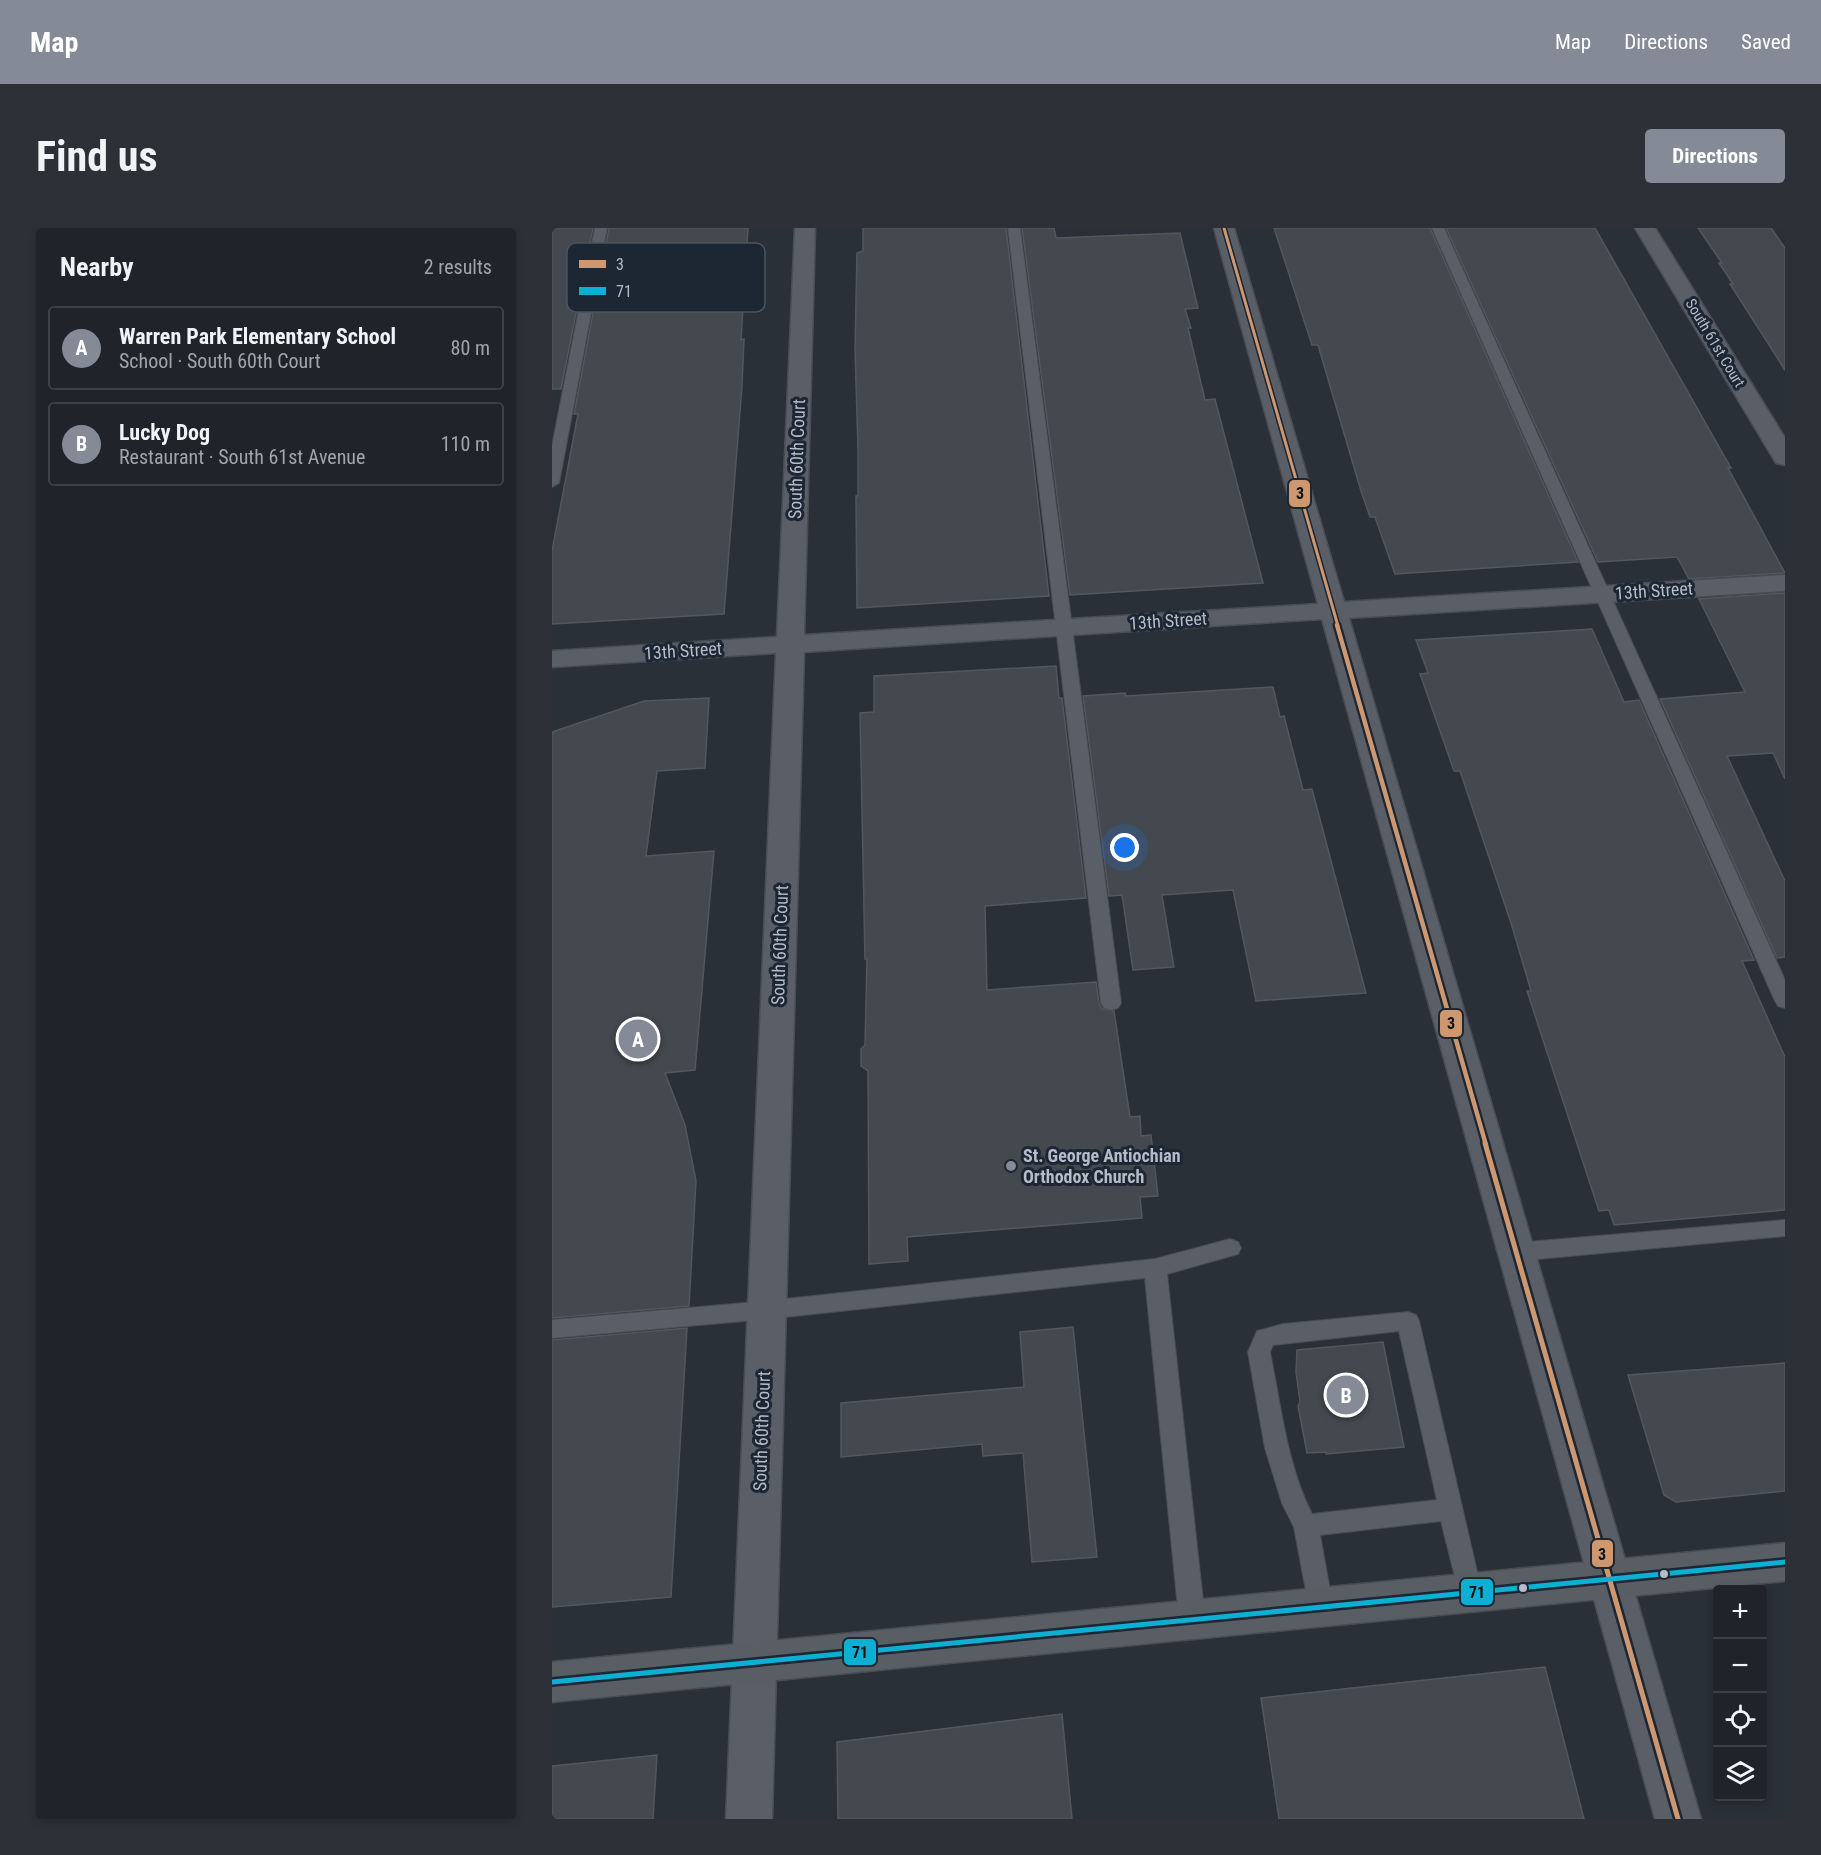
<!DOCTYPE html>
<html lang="en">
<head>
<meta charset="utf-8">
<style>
	:root { --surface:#20242a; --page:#2d3036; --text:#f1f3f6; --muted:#a2a4a8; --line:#3d4147; --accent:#848b96 }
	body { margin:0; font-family:"Roboto Condensed",sans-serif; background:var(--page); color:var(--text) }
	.controls { position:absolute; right:18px; bottom:18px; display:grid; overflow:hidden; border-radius:6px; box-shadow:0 3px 9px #0003 }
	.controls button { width:54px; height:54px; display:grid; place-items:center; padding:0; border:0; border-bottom:2px solid var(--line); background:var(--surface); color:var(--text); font:30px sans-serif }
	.you { position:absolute; left:573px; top:620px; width:21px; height:21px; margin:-15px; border:4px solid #fff; border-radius:50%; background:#1a73e8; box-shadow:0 0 0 9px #1a73e833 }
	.badge { display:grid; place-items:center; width:39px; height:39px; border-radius:50%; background:var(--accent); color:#fff; font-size:20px; font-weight:700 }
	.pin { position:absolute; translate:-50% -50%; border:3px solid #fff; box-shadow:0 2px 6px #0006 }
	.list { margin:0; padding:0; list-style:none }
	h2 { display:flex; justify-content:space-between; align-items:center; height:78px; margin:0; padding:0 24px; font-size:26px }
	h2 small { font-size:20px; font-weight:400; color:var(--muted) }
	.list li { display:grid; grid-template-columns:39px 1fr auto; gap:18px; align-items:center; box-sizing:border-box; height:84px; margin:0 12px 12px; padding:0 12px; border:2px solid var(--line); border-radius:6px }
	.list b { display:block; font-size:22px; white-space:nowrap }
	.list p { margin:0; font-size:20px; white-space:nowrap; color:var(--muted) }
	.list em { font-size:20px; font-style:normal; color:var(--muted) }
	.icon { flex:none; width:33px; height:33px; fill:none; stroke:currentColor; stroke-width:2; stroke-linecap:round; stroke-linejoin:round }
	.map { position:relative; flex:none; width:1233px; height:1591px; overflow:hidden; border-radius:6px }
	header { display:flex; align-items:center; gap:36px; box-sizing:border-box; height:84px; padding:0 30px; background:var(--accent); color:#fff }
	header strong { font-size:28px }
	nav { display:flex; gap:33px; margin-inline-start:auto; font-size:21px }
	.intro { display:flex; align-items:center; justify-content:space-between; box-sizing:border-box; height:144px; padding:0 36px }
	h1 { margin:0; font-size:42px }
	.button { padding:15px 27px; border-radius:6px; background:var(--accent); color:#fff; font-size:21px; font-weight:700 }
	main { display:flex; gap:36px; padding:0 36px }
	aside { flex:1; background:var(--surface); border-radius:6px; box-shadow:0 3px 9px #0003 }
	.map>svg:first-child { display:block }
	.building { fill:#444950; stroke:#52575f; stroke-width:1.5 }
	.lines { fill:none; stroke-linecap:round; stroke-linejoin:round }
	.service-casing { stroke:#484c53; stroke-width:2 }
	.minor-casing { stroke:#484c53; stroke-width:3 }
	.secondary-casing { stroke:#484c53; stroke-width:3 }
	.service { fill:#5a5e66; fill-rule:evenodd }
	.minor { fill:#5a5e66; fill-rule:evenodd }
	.secondary { fill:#595d64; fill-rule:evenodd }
	.bus-1-far2-casing { stroke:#1d2633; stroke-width:6 }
	.bus-1-far1-casing { stroke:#1d2633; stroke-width:9 }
	.bus-1-casing { stroke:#1d2633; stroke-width:10 }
	.bus-2-casing { stroke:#1d2633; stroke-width:10 }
	.bus-1-far2 { stroke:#cd976f; stroke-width:3 }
	.bus-1-far1 { stroke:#cd976f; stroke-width:4.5 }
	.bus-1 { stroke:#cd976f; stroke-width:5 }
	.bus-2 { stroke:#0dafd3; stroke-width:5 }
	.poi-dot { fill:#848b96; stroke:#1d2633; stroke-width:2 }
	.bus-dot { fill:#b4bcc9; stroke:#1d2633; stroke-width:2 }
	.labels { text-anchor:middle; stroke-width:6; stroke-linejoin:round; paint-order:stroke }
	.far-street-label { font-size:15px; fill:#b4bcc9; stroke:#1d2633 }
	.street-label { font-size:18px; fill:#b4bcc9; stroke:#1d2633 }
	.poi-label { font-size:18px; font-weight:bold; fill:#b4bcc9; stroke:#1d2633; text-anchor:start }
	.key { fill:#1d2633; stroke:#4a5360; stroke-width:1.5 }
	.key-label { font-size:16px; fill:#b4bcc9 }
	.line-badge { stroke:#1d2633; stroke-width:2 }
	.pale-badge-label { font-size:16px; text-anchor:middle; font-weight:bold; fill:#111 }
</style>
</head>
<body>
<header>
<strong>Map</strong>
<nav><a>Map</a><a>Directions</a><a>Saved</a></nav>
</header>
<div class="intro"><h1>Find us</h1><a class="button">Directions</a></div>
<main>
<aside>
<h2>Nearby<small>2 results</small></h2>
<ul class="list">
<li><span class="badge">A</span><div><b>Warren Park Elementary School</b><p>School · South 60th Court</p></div><em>80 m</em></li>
<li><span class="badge">B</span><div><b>Lucky Dog</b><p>Restaurant · South 61st Avenue</p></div><em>110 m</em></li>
</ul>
</aside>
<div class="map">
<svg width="1233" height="1591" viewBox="0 0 1233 1591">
	<rect width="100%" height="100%" fill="#2a3038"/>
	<g class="building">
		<path d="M0,0H41L9,161H0Z"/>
		<path d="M57,0H196L189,112L192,111L190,158L172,386L0,396V323L26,186H22Z"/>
		<path d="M311,0H454L497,368L305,380L304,268H306V220L303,122L305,25L311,23Z"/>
		<path d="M470,0H502L504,10L628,5L646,80L633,81L639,100H636L653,172L663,171L711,355L518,367Z"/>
		<path d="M722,0H878L1026,334L843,346L823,289H818L809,263L766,117H760Z"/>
		<path d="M894,0H1043L1179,240H1176L1233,345L1137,351L1125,329L1046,334Z"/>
		<path d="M1146,0H1219L1233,20V142L1178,56H1181L1167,35H1170Z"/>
		<path d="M1233,365V551L1221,525L1175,528L1233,653V729L1225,730L1108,471L1193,464L1147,371Z"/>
		<path d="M1040,401L1072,474L1087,472L1202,732L1190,733L1233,829V982L1062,997L1057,982L1047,983L975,763H979L959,695L908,543H902L868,446L876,445L864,412Z"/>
		<path d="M504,438L507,470H510L534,670L433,678L435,762L544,754L547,775L550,781L562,783L578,889L588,888L589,908L599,907L606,968L588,969L590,990L355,1009L356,1033L317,1036L316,843L309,838V821L313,817L315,731H313L308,485L322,484V448Z"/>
		<path d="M721,459L728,489L732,488L751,562L760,561L814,765L704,773L681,662L610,667L622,739L581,742L570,667L557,668L531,468L573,465L574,468Z"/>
		<path d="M157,470L153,540L105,543L94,628L162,623L143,842L113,845L133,897L144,953L137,1078L0,1090V504L92,473Z"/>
		<path d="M521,1099L545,1329L480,1334L471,1225L431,1228L430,1216L289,1229V1175L472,1159L468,1104Z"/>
		<path d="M135,1100L119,1369L0,1379V1112Z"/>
		<path d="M831,1114L852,1219L774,1226V1224L755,1225L746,1178L748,1174L744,1144L745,1122Z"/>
		<path d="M1233,1135V1263L1124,1274L1112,1267L1076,1147Z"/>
		<path d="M993,1439L1032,1591H727L709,1470Z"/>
		<path d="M510,1486L520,1591H286L285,1514Z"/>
		<path d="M105,1527L101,1591H0V1538Z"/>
	</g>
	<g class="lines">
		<g class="service-casing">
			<g id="service">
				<path d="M43,0H55L7,255L0,259V218Z"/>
				<path d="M456,0H468L569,775L566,780L559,782L552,780L549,775Z"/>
				<path d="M880,0H892L1233,752V780L1226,778L1223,773Z"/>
				<path d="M1233,992V1008L963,1033L955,1030L952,1024L955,1018L963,1015Z"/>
				<path d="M678,1011L686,1014L689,1020L686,1026L615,1046L653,1391L649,1399L640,1403L631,1399L627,1391L593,1050L215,1091L0,1110V1092L215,1073L603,1031Z"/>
				<path d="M856,1084L864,1087L867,1093L930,1365L927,1373L918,1376L909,1373L889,1293L768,1307L781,1379L778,1387L769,1390L760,1387L757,1379L742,1299L730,1275L713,1220L696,1124L705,1103L731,1096ZM847,1103L885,1272L760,1286C735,1237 729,1178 718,1124L721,1117Z"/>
			</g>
		</g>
		<g class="minor-casing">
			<g id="minor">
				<path d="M243,0H263L252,407L766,376L662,0H682L792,374L1233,347V363L797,390L1149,1591H1103L770,391L252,424L220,1591H174L224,425L0,439V423L225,409Z"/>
				<path d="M1083,0H1103L1233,210V237L1224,235Z"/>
			</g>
		</g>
		<g class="secondary-casing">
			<path id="secondary" d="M1233,1315V1353L0,1474V1434Z"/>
		</g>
		<use href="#service" class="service"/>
		<use href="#minor" class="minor"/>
		<use href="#secondary" class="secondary"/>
		<g class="bus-1-far2-casing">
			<path id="bus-1-far2" d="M672,0L786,398"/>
		</g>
		<g class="bus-1-far1-casing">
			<path id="bus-1-far1" d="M785,397L934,917"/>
		</g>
		<g class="bus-1-casing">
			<path id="bus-1" d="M933,915L1126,1591"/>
		</g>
		<g class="bus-2-casing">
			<path id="bus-2" d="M0,1454L1233,1334"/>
		</g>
		<use href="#bus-1-far2" class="bus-1-far2"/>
		<use href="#bus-1-far1" class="bus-1-far1"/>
		<use href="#bus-1" class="bus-1"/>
		<use href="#bus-2" class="bus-2"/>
	</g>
	<circle class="poi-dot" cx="459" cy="938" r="6"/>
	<g class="bus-dot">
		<circle cx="1112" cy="1346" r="5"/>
		<circle cx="971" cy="1360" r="5"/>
	</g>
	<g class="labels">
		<g class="far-street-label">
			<text transform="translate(1163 115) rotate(59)" y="5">South 61st Court</text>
		</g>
		<g class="street-label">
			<text transform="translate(245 231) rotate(-88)" y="6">South 60th Court</text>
			<text transform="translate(1102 363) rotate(-4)" y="6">13th Street</text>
			<text transform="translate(616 393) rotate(-4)" y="6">13th Street</text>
			<text transform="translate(131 423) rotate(-4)" y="6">13th Street</text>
			<text transform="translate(228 717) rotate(-88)" y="6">South 60th Court</text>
			<text transform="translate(210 1203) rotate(-88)" y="6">South 60th Court</text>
		</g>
		<g class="poi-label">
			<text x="471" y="934">St. George Antiochian<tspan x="471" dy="21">Orthodox Church</tspan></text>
		</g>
	</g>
	<rect x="15" y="15" width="198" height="69" rx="9" class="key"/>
	<rect x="27" y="32" width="27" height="8" fill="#cd976f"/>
	<rect x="27" y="59" width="27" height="8" fill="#0dafd3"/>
	<g class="key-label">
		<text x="64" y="42">3</text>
		<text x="64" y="69">71</text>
	</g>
	<g class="line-badge">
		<rect x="736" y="251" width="23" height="29" rx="6" fill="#cd976f"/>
		<rect x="887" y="781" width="24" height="29" rx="6" fill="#cd976f"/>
		<rect x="1039" y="1311" width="23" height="29" rx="6" fill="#cd976f"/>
		<rect x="908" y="1350" width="34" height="28" rx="6" fill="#0dafd3"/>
		<rect x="291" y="1410" width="34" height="28" rx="6" fill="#0dafd3"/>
	</g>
	<g class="pale-badge-label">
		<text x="748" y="271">3</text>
		<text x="899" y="801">3</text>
		<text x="1050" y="1332">3</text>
		<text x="925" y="1370">71</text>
		<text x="308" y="1430">71</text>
	</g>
</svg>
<div class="controls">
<button>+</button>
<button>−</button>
<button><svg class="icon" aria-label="locate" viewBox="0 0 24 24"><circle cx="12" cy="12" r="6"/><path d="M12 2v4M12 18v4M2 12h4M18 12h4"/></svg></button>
<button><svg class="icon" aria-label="layers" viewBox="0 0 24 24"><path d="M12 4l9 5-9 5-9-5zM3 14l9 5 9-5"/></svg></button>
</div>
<div class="you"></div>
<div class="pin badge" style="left:86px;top:811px">A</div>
<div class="pin badge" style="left:794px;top:1167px">B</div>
</div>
</main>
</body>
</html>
